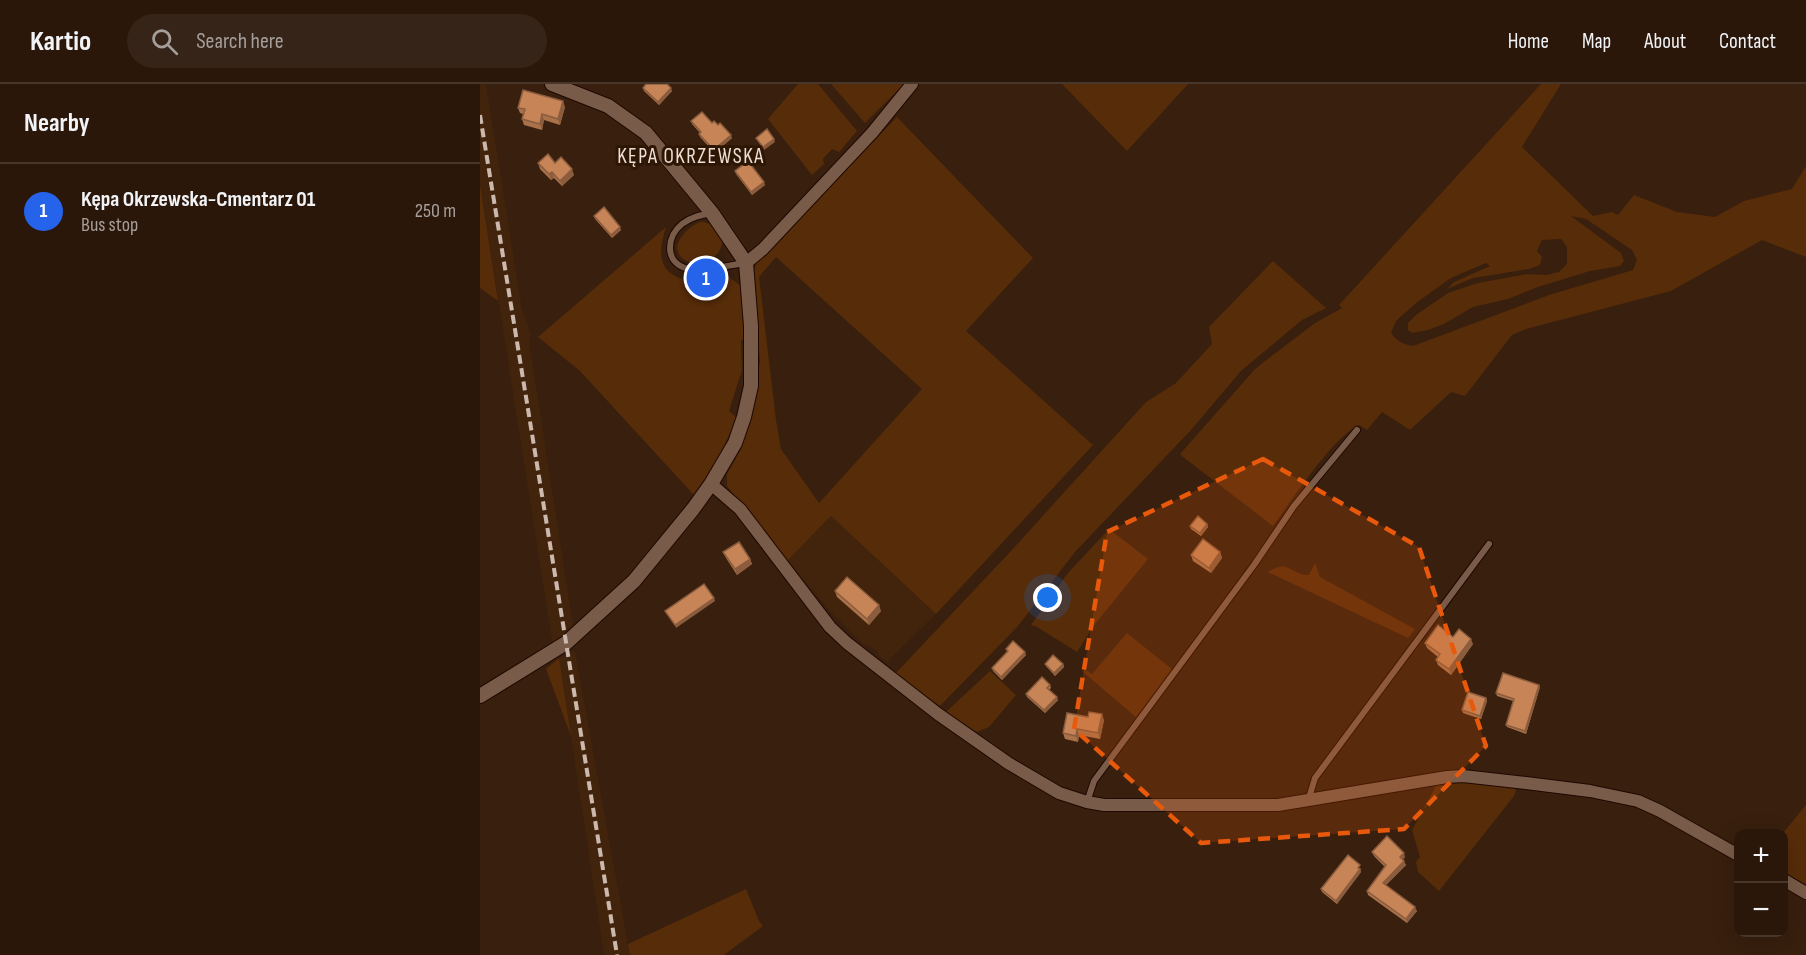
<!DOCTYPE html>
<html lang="en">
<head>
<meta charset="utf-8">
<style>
	:root { --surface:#2a170a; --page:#362418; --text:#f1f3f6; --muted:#a59f9c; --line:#46362b; --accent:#2563eb }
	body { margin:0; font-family:"Sofia Sans Condensed",sans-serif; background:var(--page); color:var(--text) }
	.controls { position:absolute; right:18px; bottom:18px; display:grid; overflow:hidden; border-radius:12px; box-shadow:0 6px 24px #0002 }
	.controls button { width:54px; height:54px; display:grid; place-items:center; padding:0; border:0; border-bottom:2px solid var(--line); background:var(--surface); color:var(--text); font:30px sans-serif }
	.you { position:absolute; left:568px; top:514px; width:21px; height:21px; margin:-15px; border:4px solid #fff; border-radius:50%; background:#1a73e8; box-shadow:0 0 0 9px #1a73e833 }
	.badge { display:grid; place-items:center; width:39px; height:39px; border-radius:50%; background:var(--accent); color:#fff; font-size:20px; font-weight:700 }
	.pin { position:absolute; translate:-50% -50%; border:3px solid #fff; box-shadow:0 2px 6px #0006 }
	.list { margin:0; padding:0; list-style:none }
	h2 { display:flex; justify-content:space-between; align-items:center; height:78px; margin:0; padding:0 24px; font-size:26px }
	h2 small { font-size:20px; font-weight:400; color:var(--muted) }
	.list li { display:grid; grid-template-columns:39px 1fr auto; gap:18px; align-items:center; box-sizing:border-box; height:96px; padding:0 24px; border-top:2px solid var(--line) }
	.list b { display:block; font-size:22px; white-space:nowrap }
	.list p { margin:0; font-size:20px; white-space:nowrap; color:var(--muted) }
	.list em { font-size:20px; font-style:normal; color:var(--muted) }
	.icon { flex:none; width:33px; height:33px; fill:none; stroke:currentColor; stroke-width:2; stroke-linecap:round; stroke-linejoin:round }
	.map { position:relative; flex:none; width:1326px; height:871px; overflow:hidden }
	header { display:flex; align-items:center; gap:36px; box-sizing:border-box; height:84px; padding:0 30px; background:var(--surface); border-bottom:2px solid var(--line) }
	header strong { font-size:28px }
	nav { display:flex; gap:33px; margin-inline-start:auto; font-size:21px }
	.search { width:420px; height:54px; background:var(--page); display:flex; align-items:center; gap:15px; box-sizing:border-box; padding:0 21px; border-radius:33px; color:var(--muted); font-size:22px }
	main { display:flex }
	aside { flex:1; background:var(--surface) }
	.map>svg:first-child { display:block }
	.built { fill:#42230c }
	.green { fill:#572c09; fill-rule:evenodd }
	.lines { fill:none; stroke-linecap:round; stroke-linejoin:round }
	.service-casing { stroke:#1f0800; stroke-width:8 }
	.minor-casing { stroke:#1f0800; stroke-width:14 }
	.tertiary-casing { stroke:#1f0800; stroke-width:16 }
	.service { stroke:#785b48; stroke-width:6 }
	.minor { stroke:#785b48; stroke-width:12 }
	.tertiary { stroke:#785b48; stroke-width:14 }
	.rail { stroke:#ccb9ad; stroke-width:4; stroke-dasharray:9 4.5; stroke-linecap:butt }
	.wall { fill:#aa724b }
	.shaded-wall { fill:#8b5c3d }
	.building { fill:#c68457; stroke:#8b5c3d; stroke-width:1.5 }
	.marked { fill:#e8590c; fill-opacity:0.2; stroke:#e8590c; stroke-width:4.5; stroke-dasharray:12 8; stroke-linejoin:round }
	.labels { text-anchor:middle; stroke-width:6; stroke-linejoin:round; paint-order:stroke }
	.quarter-label { font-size:21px; letter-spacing:1.5px; fill:#eeddd2; stroke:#2e1605 }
</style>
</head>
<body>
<header>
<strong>Kartio</strong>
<div class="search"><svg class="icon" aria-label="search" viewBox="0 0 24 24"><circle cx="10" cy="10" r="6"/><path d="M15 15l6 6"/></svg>Search here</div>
<nav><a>Home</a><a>Map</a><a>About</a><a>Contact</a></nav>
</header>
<main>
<aside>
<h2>Nearby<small></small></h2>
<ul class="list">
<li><span class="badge">1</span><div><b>Kępa Okrzewska-Cmentarz 01</b><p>Bus stop</p></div><em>250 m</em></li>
</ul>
</aside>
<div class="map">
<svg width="1326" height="871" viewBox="0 0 1326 871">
	<rect width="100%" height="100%" fill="#381f0e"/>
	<g class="built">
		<path d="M0,0H6L42,225L51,250L49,257L94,547L72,557L0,100Z"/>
		<path d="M351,432L456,530L407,578L399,572L398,568L389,562L384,561L350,527L307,477Z"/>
		<path d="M95,567L148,860L150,871H124L79,574Z"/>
	</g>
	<g class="green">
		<path d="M318,0H338L377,47L359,68L352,65L343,75L344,80L332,91L288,35Z"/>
		<path d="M351,0H424L385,39Z"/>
		<path d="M582,0H708L647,67Z"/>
		<path d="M1061,0H1081L1042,63L1113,132L1132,128L1138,131L1154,111L1197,128L1235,133L1264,117L1312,105L1326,82V173L1282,156L1191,207L1046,245L1032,251L985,312L971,308L930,346L902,328L887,346L879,341C852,354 812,416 793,442L703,373L700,370L776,284L835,239L862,224L859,221ZM1091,132L1106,135L1152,166L1157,176L1153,186L1069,211L933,262C924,260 917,258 911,249L916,237L936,219L971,194L1006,179L1010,182L974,198L967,205L993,194L1049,185L1060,181L1062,173L1057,167L1062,156L1081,155L1087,163V180L1079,188L1066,191L1047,190L998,199L968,209L936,231L928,239V246L932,249L948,246L964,240L993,223L1028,215L1058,203L1110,187L1140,182L1144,177L1141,169Z"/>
		<path d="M417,33L553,174L486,247L613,361L456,530L351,432L307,477L247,402V390L261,365L280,278L273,192L276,179ZM296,173L442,305L339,419L301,365L296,336L279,193Z"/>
		<path d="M0,100L18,217L0,204Z"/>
		<path d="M220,138C232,137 236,146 243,155C242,160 241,165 238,169C231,178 213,183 203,175C187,162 208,143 220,138Z"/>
		<path d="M186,143C179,165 176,186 202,195C210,198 218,200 226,198C232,196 238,192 243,189L261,202L264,255L261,256L262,286L249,327L257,334L236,379L214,411L100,287L58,253Z"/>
		<path d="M793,177L846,224L822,236L761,287L711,346L595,468L538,542L460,622L415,590L530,468L666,318L696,299L732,260L729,243Z"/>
		<path d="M629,445L668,475L615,540L597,568L557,543L551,541L588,489Z"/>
		<path d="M835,479L840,493L935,545L928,554L788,488C809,474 810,491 829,491Z"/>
		<path d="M647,549L693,586L657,634L602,587L606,586L612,590Z"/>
		<path d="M79,574L91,652L66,585Z"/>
		<path d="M510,587L536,611L509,643L497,648L466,628Z"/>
		<path d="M975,698L1037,703L1034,712L959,807L938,788L936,778L940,773L932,746L957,700Z"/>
		<path d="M1326,721V801L1304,788L1303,749Z"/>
		<path d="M266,805L279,837L283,842L244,871H150L148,860Z"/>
	</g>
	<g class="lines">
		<g class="service-casing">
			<g id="service">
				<path d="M232,129C221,131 211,133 202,140C187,152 184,177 205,184C221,189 248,181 265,179"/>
				<path d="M828,717L835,694L1009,460"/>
				<path d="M607,718L614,697L774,481L814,422L877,346"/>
			</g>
		</g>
		<g class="minor-casing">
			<g id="minor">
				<path d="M266,179L283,165L392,49L432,0"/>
				<path d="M231,400L260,425L350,543L367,559L458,630L528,679L579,709L607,718L624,721H798L967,693L983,692L1046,699L1110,707L1158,717L1180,727L1258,771"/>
				<path d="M1304,796L1326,809"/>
			</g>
		</g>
		<g class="tertiary-casing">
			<path id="tertiary" d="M0,612L86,559L154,497L213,425L231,400L255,359L264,333L271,302V242L266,179L232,129L166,49L128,22L72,0"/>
		</g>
		<use href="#service" class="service"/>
		<use href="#minor" class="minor"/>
		<use href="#tertiary" class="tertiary"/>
		<path class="rail" d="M0,31L137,871"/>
	</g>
	<g class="wall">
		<path d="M163,4L192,7L179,21L164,7Z"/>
		<path d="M85,23L80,41L64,36L62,46L44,41L42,35L43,30L40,29L38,24Z"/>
		<path d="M211,37L232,39L252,54L238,66L236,64L233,67L220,53L219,50L220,49L212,40Z"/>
		<path d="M58,79H75L94,91L82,102L74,94L71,96L60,85Z"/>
		<path d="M255,87L285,101L272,111L256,90Z"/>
		<path d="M114,132L141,146L132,154L115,135Z"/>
		<path d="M727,440L728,443L721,452L711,445L710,442Z"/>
		<path d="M243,468L270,475L272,480L257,491L246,474Z"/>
		<path d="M740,468L742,474L731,489L713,477L711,471Z"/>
		<path d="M355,507L401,527L389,541L357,513Z"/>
		<path d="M973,553L993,560L971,591L958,581L956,576L958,573L947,564L945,559Z"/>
		<path d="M526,565L546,571L522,596L513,587L512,584L527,568Z"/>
		<path d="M565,580H583L584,583L575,592L566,582Z"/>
		<path d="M570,601L571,604L569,606L578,616L565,629L547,613L546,610Z"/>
		<path d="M1060,603L1046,650L1027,643L1026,641L1033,617L1017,612L1016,609Z"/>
		<path d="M1006,614L1007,617L1001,635L983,629L982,626Z"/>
		<path d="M608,633L624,636L620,655L599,651L598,658L585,655L583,649Z"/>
		<path d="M892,768L925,773L922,776L926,781L906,801L937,827L927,839L888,811L887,807L905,783L894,772Z"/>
		<path d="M881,784L880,785L881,788L857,820L842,808L841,805Z"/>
	</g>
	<g class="shaded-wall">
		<path d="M191,4L192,7L179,21L178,18Z"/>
		<path d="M83,17L85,23L80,41L78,35Z"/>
		<path d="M62,30L64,36L62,46L60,40Z"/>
		<path d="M251,51L252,54L238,66L237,63Z"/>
		<path d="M294,55L295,58L284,66L283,63Z"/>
		<path d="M92,85L94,91L82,102L80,97Z"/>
		<path d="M72,88L74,94L71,96L69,90Z"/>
		<path d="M284,98L285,101L272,111L271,108Z"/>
		<path d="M140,143L141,146L132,154L131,151Z"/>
		<path d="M727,440L728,443L721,452L720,449Z"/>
		<path d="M740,468L742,474L731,489L729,484Z"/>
		<path d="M270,475L272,480L257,491L255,485Z"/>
		<path d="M234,514L235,517L196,544L195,541Z"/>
		<path d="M399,521L401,527L389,541L387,535Z"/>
		<path d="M991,555L993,560L971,591L969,585Z"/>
		<path d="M545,568L546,571L522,596L521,593Z"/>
		<path d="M583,580L584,583L575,592L574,589Z"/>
		<path d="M1059,601L1060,603L1046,650L1045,647Z"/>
		<path d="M577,613L578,616L565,629L564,626Z"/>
		<path d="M1006,614L1007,617L1001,635L1000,632Z"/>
		<path d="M622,630L624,636L620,655L618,649Z"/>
		<path d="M597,645L599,651L598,658L596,652Z"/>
		<path d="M924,769L925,773L921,777L920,773Z"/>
		<path d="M924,777L926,781L904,803L903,799Z"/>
		<path d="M880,785L881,788L857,820L856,817Z"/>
		<path d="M935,823L937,827L927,839L926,835Z"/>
	</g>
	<g class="building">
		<path d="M166,0H187L191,4L178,18L163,4Z"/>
		<path d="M43,6L83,17L78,35L62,30L60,40L42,35L45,25L38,24Z"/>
		<path d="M222,28L232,39L234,37L238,41L240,39L251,51L237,63L235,62L232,64L219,50L221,48L211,37Z"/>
		<path d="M287,45L294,55L283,63L276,54Z"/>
		<path d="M68,70L75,79L81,73L92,85L80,97L72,88L69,90L58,79Z"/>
		<path d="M268,77L284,98L271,108L255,87Z"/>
		<path d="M124,123L140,143L131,151L114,132Z"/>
		<path d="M718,432L727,440L720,449L710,442Z"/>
		<path d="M723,455L740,468L729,484L711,471Z"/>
		<path d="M259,458L270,475L255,485L243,468Z"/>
		<path d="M367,493L399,521L387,535L355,507Z"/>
		<path d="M224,500L234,514L195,541L185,527Z"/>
		<path d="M958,541L973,553L979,545L991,555L969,585L956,576L960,570L945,559Z"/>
		<path d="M533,557L545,568L521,593L512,584L528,567L526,565Z"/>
		<path d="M573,571L583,580L574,589L565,580Z"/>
		<path d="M1023,589L1059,601L1045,647L1026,641L1034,615L1016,609Z"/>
		<path d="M562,593L570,601L567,604L577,613L564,626L546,610Z"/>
		<path d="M988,608L1006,614L1000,632L982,626Z"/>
		<path d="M609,628L622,630L618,649L597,645L596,652L583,649L587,629L608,633Z"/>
		<path d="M907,752L924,769L920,773L924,777L903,799L935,823L926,835L887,807L906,781L892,768Z"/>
		<path d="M868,771L880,781L878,784L880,785L856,817L841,805Z"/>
	</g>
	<path class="marked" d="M783,375L939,463L1006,662L924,745L721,759L594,645L627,448Z"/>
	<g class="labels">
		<g class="quarter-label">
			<text x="211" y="79">KĘPA OKRZEWSKA</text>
		</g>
	</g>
</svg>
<div class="controls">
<button>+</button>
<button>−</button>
</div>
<div class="you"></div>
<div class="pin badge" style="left:226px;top:194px">1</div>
</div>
</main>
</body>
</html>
